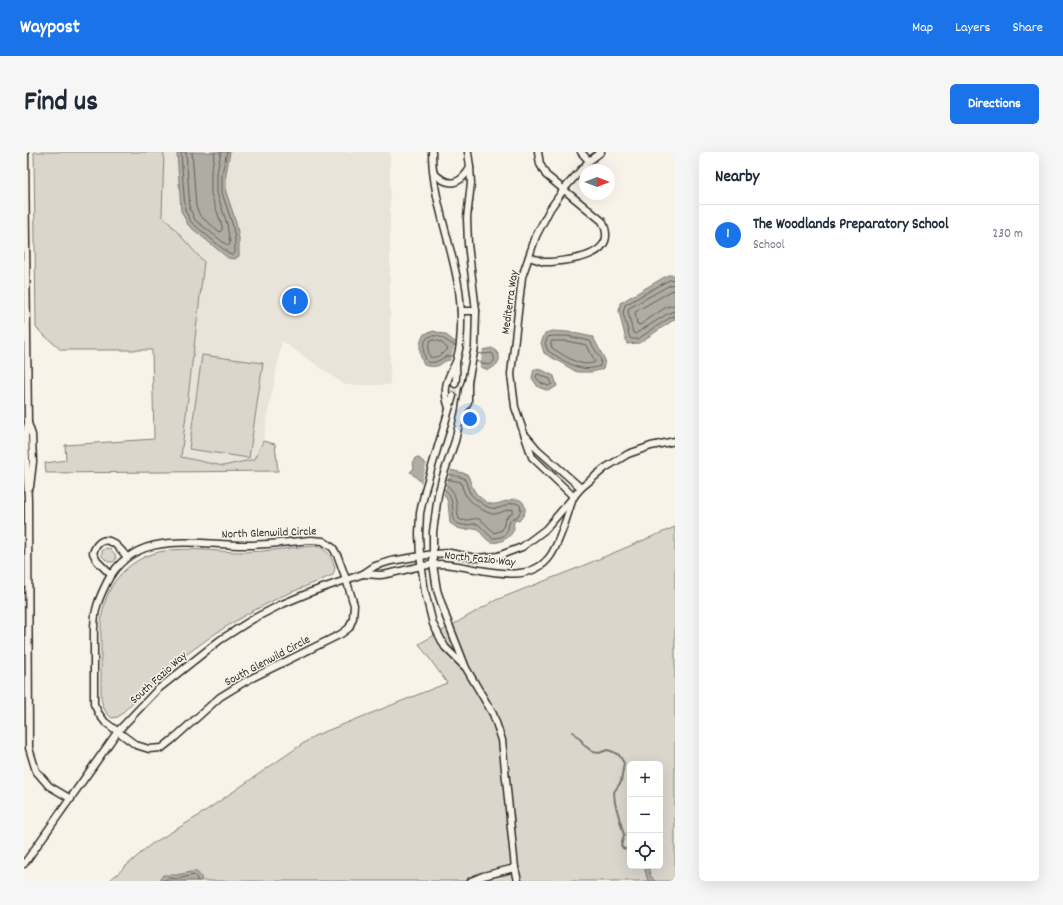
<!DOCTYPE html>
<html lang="en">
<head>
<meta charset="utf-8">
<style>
	:root { --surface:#fff; --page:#f6f6f7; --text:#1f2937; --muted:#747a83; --line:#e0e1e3; --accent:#1a73e8 }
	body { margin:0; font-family:Dekko,sans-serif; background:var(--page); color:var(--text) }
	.controls { position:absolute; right:12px; bottom:12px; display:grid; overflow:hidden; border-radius:6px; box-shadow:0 4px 16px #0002 }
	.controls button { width:36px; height:36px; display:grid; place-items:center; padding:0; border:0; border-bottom:1px solid var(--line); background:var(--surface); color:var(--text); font:20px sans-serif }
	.compass { position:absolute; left:555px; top:12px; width:36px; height:36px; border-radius:50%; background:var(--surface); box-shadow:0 4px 16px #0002; rotate:90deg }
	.you { position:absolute; left:446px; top:267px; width:14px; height:14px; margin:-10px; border:3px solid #fff; border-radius:50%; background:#1a73e8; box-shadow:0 0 0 6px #1a73e833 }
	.badge { display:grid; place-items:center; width:26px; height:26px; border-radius:50%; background:var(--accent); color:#fff; font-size:13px; font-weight:700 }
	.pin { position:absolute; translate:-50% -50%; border:2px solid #fff; box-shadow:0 1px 4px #0006 }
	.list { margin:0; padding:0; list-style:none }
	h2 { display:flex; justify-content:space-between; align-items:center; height:52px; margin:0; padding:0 16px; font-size:17px }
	h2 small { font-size:13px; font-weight:400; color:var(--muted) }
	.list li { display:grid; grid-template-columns:26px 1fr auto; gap:12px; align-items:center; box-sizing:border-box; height:60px; padding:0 16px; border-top:1px solid var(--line) }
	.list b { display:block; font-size:15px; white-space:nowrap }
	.list p { margin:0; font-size:13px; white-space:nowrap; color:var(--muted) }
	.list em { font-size:13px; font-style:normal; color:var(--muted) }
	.icon { flex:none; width:22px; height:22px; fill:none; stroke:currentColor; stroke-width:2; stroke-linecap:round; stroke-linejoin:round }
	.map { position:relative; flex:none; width:651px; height:729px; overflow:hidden; border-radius:6px }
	header { display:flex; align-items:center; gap:24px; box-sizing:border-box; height:56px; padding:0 20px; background:var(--accent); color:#fff }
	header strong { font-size:19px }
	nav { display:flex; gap:22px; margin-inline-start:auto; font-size:14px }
	.intro { display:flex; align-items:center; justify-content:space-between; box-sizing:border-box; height:96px; padding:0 24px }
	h1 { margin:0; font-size:28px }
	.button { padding:10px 18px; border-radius:6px; background:var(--accent); color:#fff; font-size:14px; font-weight:700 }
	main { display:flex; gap:24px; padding:0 24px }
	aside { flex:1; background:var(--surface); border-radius:6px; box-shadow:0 4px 16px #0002 }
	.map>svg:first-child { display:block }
	.built { fill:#e8e4da }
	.green { fill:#dad6cc; stroke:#82807c; fill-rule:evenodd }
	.water { fill:#afaca4; stroke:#7a7874 }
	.pier { fill:#f7f3e8 }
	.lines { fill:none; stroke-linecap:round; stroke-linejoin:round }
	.shore { stroke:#605f5b; stroke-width:1 }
	.stream { stroke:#7a7874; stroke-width:2 }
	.minor-tunnel { stroke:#cecbc2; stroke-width:6; stroke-dasharray:6 3; stroke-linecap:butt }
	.minor-casing { stroke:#2b2b2b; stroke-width:9 }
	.minor { stroke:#f7f3e8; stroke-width:6 }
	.labels { text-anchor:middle; stroke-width:3; stroke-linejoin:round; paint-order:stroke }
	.street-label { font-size:12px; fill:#2b2b2b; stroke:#f7f3e8 }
</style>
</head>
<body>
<header>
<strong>Waypost</strong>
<nav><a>Map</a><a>Layers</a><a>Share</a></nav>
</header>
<div class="intro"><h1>Find us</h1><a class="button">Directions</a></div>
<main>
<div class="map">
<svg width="651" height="729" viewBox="0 0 651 729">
	<rect width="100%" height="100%" fill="#f7f3e8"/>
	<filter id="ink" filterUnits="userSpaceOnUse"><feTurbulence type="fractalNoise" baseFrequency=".025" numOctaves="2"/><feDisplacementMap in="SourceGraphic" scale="8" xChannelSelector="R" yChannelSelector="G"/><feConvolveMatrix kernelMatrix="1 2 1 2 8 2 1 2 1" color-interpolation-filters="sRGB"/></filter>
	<g filter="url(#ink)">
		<path class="built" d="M140,0H366V233H321L258,189L239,289L231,307L199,314L157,305L180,110L138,63Z"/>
		<g class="green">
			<path d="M10,0H140L138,63L180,110L157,305L199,314L231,307L239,289L251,292L254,319L22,321L21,311L42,308L41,293L130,287L128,198H37L12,176Z"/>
			<path d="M178,203L239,211L225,306L165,297Z"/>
			<path d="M651,375V729H85L126,693L171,666L290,584L423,531L395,492L472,448L551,417ZM606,612H636V714H606Z"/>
			<path d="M291,394C304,397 308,405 311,416L309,423L256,445L223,462L192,481L163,502L134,526L94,565L88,566C81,561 78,554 77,545C77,528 77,511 77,493C77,480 76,467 80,454C83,440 91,427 101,418C134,387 178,400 218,400C243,400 267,395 291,394Z"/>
			<path d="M82,396L86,397L91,402L92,407L89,410H84L78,404V399Z"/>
		</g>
		<g class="water">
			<path d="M153,0H206L202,22V40L212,70L215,86V104L211,107L204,106L164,73L157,59Z"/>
			<path d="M644,123H651V167L615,191L603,192L595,160L596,151Z"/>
			<path d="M410,179L422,183L431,190L458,198L468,196C480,204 476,213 464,218C453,213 439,208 427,208C416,208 419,218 400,213C395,203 394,192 400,182Z"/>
			<path d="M529,179L544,180L569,185L581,208L579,217L568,220H553L520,201L517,191L521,181Z"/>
			<path d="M510,217L518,218L530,224L533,234L525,239L514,235L508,226Z"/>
			<path d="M391,306H395L402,312L443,322C446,326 446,332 449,336C451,342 459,348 464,351C474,357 498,336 501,356C502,361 498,365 495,369L492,368L490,370C489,372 490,374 490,376C489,385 473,394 465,389C461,387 456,379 452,376C439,378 437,379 426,371L424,350L420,342L397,330L386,320L390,316L389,310Z"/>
			<path d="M620,714H624L626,723L631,729H624Z"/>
			<path d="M171,719L175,722L178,727L176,729H135L139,723H153Z"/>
		</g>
		<g class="pier">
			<path d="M432,189L459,196L456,215L426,209Z"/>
			<path d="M403,310L427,317L419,344L397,332Z"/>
		</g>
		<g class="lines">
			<g class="shore">
				<path d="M157,0L161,58L167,70L205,102L209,103L211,101V86L208,71L198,41V21L203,0"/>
				<path d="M162,0L166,57L171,68L204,94L206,92L203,72L193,41V21L197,0"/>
				<path d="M168,0L172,55L176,64L196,80L198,78V74L187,42V20L191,0"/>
				<path d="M651,127L645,128L601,153L599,161L606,186L608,187H614L647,165L651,164"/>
				<path d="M651,132L646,133L605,156L604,160L609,181L611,182L645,161L651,159"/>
				<path d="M651,138L647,139L611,160L613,172L616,173L642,155L651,153"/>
				<path d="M530,184H543L566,189L577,208L576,214C556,222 541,209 524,199L521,191L524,185Z"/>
				<path d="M410,188L417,190L424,197C420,201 412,207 406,205C404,200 404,194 406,189Z"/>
				<path d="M528,189H542L563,193L571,210C557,217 540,203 528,196L527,192Z"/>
				<path d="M429,204C418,202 416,213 403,210C399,202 398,193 403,186C415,179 421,190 432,194"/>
				<path d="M452,209L464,213C469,212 471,210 470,204L468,201L459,202L454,201"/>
				<path d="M514,222L526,227L528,232L524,234L517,231L512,225Z"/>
				<path d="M421,332C435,340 431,354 435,367C442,371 448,365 455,367C461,370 466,377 470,381L478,378L482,366L489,360V357C483,357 477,361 471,362C462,363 445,349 441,342C439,338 438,334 437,330L422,327"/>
				<path d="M420,337C430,344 428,358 430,369C441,377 443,371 454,372L468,386C484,386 483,380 486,368L494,364L497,358L496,353C482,344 477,368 455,349C452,347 448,344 446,341C443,336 443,330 440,326L424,322"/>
				<path d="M139,729L144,726L153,727L170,723L172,725L174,729"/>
			</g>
			<path class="stream" d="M549,580L557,588L560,593L569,600L575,601L583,598L587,599L595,603L600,611L597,630L590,640L591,651L600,683L597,694L600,697L606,698"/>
			<path class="minor-tunnel" d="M429,244L431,232"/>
			<g class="minor-casing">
				<g id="minor">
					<path d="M1,0L4,271L1,284L4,348L5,596L12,619L25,634L47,647"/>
					<path d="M408,0C408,47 428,92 435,138C437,155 438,173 436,190C436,197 433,204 432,211C432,219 433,225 431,232"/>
					<path d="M444,0L446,15L447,31L443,66L444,92L452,159L451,195L444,230L441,238L438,259L431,289L418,327L414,343L409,380V412L413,438L422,465L442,516L469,562L478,588L491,716L494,729"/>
					<path d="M557,0L565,9"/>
					<path d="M410,21C424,35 435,34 446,16"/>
					<path d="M505,105L520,110H527C550,108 596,103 578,69L522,23L516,12L514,0"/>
					<path d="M437,159H452"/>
					<path d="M429,244L401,338L396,361L395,382L396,403L401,440L409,472L421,495L440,514"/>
					<path d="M425,256C418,237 423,227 432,210"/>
					<path d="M438,259L444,250V231"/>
					<path d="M4,271L8,283L9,310L6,335"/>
					<path d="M502,284L513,297L557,336"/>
					<path d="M550,345L508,305L491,255L487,222L498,125L512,84L526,57L540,37L565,9L577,0"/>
					<path d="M287,388L299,389L309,396L314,405L322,427L330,453L329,466L325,476L317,482L222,529L196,545L148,588L138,596L125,597L112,593L81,570L75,562L70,552C70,533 70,515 70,497C70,484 69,471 72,458C74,448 79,438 83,430C111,376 172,393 220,393C243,393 264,390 287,388Z"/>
					<path d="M339,422C345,422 351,423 357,423C377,420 397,412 417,412C450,413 504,438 527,403C537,387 542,367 548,349"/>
					<path d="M87,423L73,409L69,401C70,398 72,394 74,392C85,381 97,398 103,405"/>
					<path d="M0,712L94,579L133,538L196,488L229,467L256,453L287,440L339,422L351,414L367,409L409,402L426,401L452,406L474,404L498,395L522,377L557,336L581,316L604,302L627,294L651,289"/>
					<path d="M447,729L459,724L491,716"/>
				</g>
			</g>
			<use href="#minor" class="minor"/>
		</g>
	</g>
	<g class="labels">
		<g class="street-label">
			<text transform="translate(485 150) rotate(-82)" y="4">Mediterra Way</text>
			<text transform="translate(245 380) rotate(-2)" y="4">North Glenwild Circle</text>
			<text transform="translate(456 406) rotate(6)" y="4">North Fazio Way</text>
			<text transform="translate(243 508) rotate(-28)" y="4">South Glenwild Circle</text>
			<text transform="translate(134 525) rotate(-42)" y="4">South Fazio Way</text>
		</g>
	</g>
</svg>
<div class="controls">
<button>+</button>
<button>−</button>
<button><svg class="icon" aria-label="locate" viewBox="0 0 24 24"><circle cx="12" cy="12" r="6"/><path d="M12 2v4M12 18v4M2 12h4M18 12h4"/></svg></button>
</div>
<svg class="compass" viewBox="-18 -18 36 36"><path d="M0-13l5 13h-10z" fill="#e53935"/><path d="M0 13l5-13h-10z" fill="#747a83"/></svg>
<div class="you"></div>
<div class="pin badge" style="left:271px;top:149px">1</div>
</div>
<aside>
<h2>Nearby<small></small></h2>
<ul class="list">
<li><span class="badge">1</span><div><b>The Woodlands Preparatory School</b><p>School</p></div><em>230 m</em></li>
</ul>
</aside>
</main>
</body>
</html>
